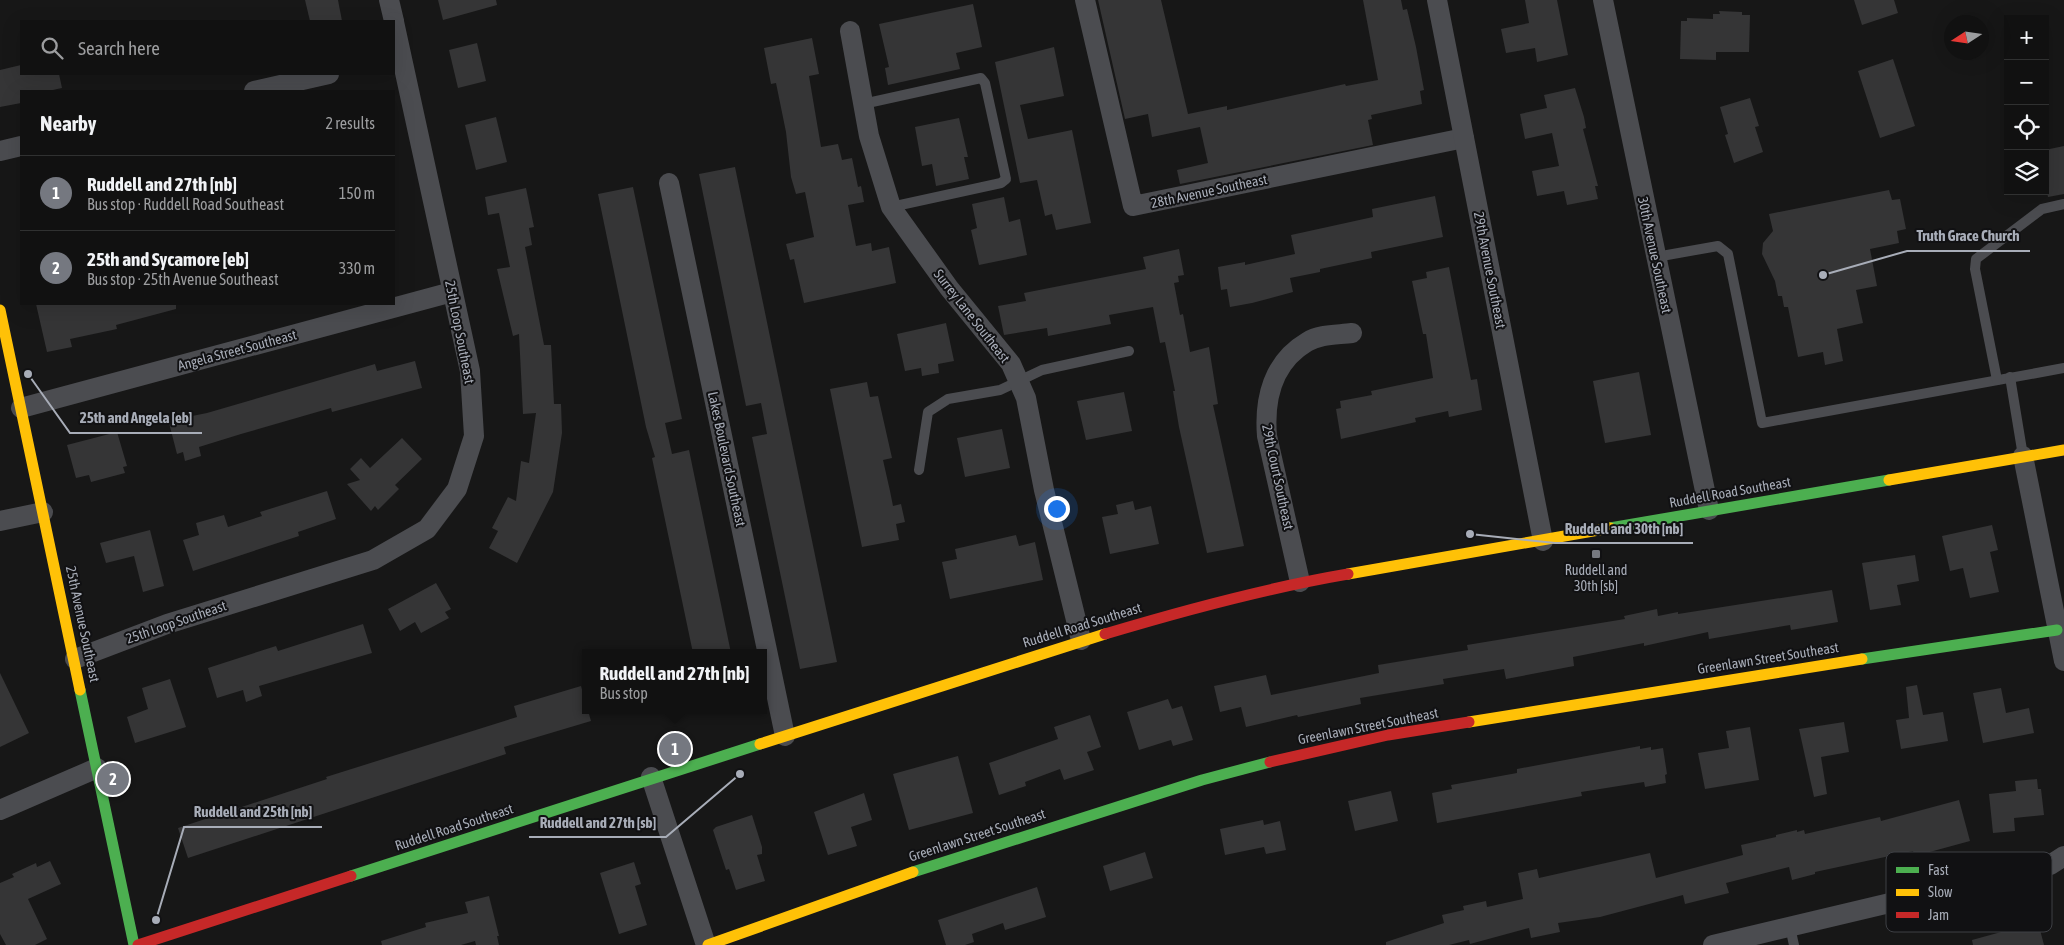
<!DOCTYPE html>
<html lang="en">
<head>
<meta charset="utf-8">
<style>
	:root { --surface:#111; --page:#1a1a1a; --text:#f1f3f6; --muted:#9c9d9f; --line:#303131; --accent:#757880 }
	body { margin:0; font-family:"Asap Condensed",sans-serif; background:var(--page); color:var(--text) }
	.controls { position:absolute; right:15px; top:15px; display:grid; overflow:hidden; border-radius:0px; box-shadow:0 5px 20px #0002 }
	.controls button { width:45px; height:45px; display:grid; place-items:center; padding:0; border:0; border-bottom:1px solid var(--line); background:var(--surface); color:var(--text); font:25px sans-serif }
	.compass { position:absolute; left:1944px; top:15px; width:45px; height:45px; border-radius:50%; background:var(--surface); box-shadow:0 5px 20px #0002; rotate:258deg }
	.you { position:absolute; left:1056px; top:508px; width:18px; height:18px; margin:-12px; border:4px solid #fff; border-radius:50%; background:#1a73e8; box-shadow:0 0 0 8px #1a73e833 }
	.badge { display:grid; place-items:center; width:32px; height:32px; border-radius:50%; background:var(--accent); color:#fff; font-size:16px; font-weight:700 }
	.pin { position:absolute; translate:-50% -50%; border:2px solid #fff; box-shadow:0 1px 5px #0006 }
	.popup { position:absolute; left:582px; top:649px; width:185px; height:65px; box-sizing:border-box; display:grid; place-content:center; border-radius:0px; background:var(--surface); filter:drop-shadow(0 1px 4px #0005); font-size:16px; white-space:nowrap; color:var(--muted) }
	.popup b { font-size:19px; color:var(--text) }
	.popup::after { content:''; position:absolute; left:50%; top:100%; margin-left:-10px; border:10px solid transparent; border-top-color:var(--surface) }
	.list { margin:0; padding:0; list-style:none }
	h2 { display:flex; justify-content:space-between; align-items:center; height:65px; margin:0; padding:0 20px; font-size:21px }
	h2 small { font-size:16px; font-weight:400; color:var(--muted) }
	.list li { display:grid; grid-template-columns:32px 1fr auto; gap:15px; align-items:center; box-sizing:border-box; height:75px; padding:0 20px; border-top:1px solid var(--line) }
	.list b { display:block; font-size:19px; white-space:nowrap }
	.list p { margin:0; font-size:16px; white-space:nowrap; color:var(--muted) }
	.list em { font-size:16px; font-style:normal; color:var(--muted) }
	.icon { flex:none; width:28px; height:28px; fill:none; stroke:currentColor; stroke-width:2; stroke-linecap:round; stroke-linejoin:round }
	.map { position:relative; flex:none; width:2064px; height:945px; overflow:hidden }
	.search { position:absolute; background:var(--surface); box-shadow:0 5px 20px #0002; left:20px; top:20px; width:375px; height:55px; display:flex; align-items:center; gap:12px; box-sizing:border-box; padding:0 18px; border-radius:0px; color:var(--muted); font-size:19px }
	.panel { position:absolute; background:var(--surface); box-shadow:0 5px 20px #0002; left:20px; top:90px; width:375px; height:215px; border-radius:0px }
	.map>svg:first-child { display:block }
	.building { fill:#353536 }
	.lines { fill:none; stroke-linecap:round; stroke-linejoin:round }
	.lane { stroke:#4b4c50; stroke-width:10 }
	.street { stroke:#4b4c50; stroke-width:20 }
	.fast { stroke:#4caf50; stroke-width:11 }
	.slow { stroke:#ffc107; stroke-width:11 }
	.jam { stroke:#c62828; stroke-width:11 }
	.poi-dot { fill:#757880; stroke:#111113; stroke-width:2 }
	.labels { text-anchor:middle; stroke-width:4; stroke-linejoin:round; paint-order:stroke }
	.street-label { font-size:14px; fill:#a8adb8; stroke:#111113 }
	.poi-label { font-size:14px; fill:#a8adb8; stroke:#111113 }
	.key { fill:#111113; stroke:#3e4045; stroke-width:1 }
	.key-label { font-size:14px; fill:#a8adb8 }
	.leader { fill:none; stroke:#a8adb8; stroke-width:2 }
	.callout-dot { fill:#a8adb8; stroke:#111113; stroke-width:2 }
	.callout-label { font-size:15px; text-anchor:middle; font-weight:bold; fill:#a8adb8; stroke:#111113; stroke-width:4; stroke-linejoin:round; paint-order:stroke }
</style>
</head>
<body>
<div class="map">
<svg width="2064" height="945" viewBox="0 0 2064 945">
	<rect width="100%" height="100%" fill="#171717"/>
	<g class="building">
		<path d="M305,0H338L342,21H310Z"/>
		<path d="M438,0H496L497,5L443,20Z"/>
		<path d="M1098,0H1161L1188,114L1227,106V110L1345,84L1346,86L1378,80L1363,0H1401L1403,10L1407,9L1416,47L1424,90L1420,91L1422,104L1371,115L1372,119L1368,120L1373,145L1180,184L1177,170L1208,163L1200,127L1152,137L1148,114L1125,119Z"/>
		<path d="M1525,0H1557L1568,55L1537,62L1535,48L1506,53L1501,29L1529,23Z"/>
		<path d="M1854,0H1894L1898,13L1862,25Z"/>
		<path d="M973,4L982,47L956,53L960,69L888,85L885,68L889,67L879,24Z"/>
		<path d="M1719,11L1742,12V15H1750L1749,52H1716V60L1680,59L1681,21H1687V18L1713,19V14H1720Z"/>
		<path d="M812,38L819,74L809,76L821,147L838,144L842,160L852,158L858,187L861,186L864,202L848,205L856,246L871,243L872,251L889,247L896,283L804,303L794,259L790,260L786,244L814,237L805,192L796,194L791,177L786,132L776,83L771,84L764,48Z"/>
		<path d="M477,43L486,81L458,88L449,50Z"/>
		<path d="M1054,47L1064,96L1020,105L1028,139L1072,130L1091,223L1056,230L1052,214L1045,216L1037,180L1020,183L995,62Z"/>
		<path d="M1893,59L1915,126L1880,138L1858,71Z"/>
		<path d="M21,65V74H59L62,88L48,91H21V103L0,107V70Z"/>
		<path d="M1575,88L1584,117L1586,128L1583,129L1598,186H1595L1598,199L1567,205L1564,191L1537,196L1532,171L1559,166L1552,133L1525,139L1520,114L1547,108L1544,95Z"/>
		<path d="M1750,98L1759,126L1755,127L1763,152L1734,163L1725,135L1728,134L1720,107Z"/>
		<path d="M496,117L507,162L476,170L465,125Z"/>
		<path d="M959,118L968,157H964L969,179L936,186L932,164L922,166L915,127Z"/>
		<path d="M2064,146V194L2048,197L2045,180V150Z"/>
		<path d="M735,167L837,662L800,669L752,437L767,434L761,403L746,406L699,174Z"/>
		<path d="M633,187L682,419L665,423L672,454L689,450L731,653H693L652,458L655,457L646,427L598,194Z"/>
		<path d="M526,188L534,227L529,228L532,245L525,247L544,345H551L554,404H561L562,433L553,492L517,563L489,548L498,531L492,528L508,497L516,501L521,461L529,463L536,413L523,414L519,334L513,336L497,269L510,267L499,213L488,215L485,197Z"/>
		<path d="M1889,190L1892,200L1900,199L1906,229L1897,231L1899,243L1870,249L1877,286L1856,290L1863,323L1837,329L1843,361L1825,365L1823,352L1798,357L1788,307H1784L1782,296H1778L1775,281L1762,254L1763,243L1773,231L1769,214Z"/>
		<path d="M1435,196L1443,237L1371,252L1372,258L1320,269V272L1290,278L1293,292L1252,303L1230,307L1227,289L1221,290L1218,267L1245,262V265L1295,254L1291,235L1373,217L1372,209Z"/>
		<path d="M1004,197L1009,222L1020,219L1027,255L979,265L971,230L977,228L972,204Z"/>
		<path d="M1179,249L1184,275L1178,276L1179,282L1174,283L1180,315L1183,314L1190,352L1209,347L1218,404L1213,405L1244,546L1207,553L1179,427L1173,391H1175L1165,342L1160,343L1153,307L1109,315L1111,324L1048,336L1047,328L1004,335L998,306L1026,301L1024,293L1146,269L1143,257Z"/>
		<path d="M1449,267L1471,380L1477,379L1482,410L1449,417L1448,411L1415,418L1416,422L1341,439L1336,409L1341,408L1340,401L1372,395L1371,391L1433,378L1426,334H1423L1412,281L1427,278L1426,272Z"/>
		<path d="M36,304H176V309L116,325L117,329L70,339L72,347L47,352Z"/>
		<path d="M946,323L954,361L938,364L939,373L922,376L921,368L905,371L897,334Z"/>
		<path d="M415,361L422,388L332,412L331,408L241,434L199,447L201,456L185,461L183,452L177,454L168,419L192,413V416L207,413L375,364L377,371Z"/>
		<path d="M1639,372L1651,435L1605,443L1593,381Z"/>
		<path d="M867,382L870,397L878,396L892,458L883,460L890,491L893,506L901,504L905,522L896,524L899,540L862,547L830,389Z"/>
		<path d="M1124,392L1132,431L1086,440L1077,401Z"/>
		<path d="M1002,429L1010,468L965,477L957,438Z"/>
		<path d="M117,432L127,466L123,467L125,473L91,482L89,475L76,478L67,445Z"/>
		<path d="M402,438L422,459L395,485L399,489L378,510L375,506L371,511L347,484L360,480L350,469L361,458L370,468Z"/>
		<path d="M327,491L336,519L298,532L299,536L193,571L183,540L199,535L196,523L224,515L228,527L262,516L260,512Z"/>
		<path d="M1133,501L1135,510L1151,506L1159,544L1110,554L1102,517L1118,514L1116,505Z"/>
		<path d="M1992,525L1998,550L1990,552L1999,592L1970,598L1963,568L1950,571L1942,536Z"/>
		<path d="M150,530L164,586L143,592L134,556L106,563L100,543Z"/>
		<path d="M1016,535L1019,546L1035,542L1043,580L950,599L942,562L957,559L955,549Z"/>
		<path d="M1915,555L1919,581L1897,585L1901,605L1870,610L1862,563Z"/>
		<path d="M436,583L451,609L445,612L449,618L421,633L415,622L400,631L388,609Z"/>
		<path d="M1832,590L1838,622L1791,630L1790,625L1709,639L1708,632L1644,646V643L1573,657L1574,666L1506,679L1504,669L1443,679L1444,684L1360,698L1361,704L1298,717L1297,715L1246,727L1241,707L1220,712L1214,686L1266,675L1271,695L1379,673L1378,665L1468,650L1467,645L1625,619L1624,616L1657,609L1658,616L1678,612V614Z"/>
		<path d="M363,624L372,653L259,686L262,696L246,702L243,690L217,698L208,668L276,646L278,651Z"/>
		<path d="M0,673L29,733L0,747Z"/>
		<path d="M170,679L186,727L135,743L127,717L148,709L142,688Z"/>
		<path d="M1917,685L1923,715L1943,712L1948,741L1901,749L1896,720L1909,718L1906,687Z"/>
		<path d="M581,686L591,721L504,747L506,754L188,858L178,828L327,779L326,777L517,717L514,706Z"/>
		<path d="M2001,688L2006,713L2029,708L2034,733L1983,743L1973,693Z"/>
		<path d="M1168,699L1172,709L1182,706L1193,740L1173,746L1171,740L1139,750L1127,712Z"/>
		<path d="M1090,715L1101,747L1087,752L1094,770L1064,780L1060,769L1025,782L1026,786L999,795L989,763L1058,739L1054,727Z"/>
		<path d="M1844,722L1849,752L1821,757L1827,794L1814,797L1799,729Z"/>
		<path d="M1750,727L1759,780L1705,789L1698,753L1729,748L1726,731Z"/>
		<path d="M1640,746V749L1651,747V750L1663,748L1667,774L1665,775L1666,783L1645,787L1644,782L1581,792L1582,796L1437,823L1432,793L1452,789L1451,785L1517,773V769Z"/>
		<path d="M958,756L973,813L909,830L893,774Z"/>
		<path d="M2037,779L2038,789H2041L2044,815L2014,818L2015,831L1993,833L1989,794L2016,791L2015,781Z"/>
		<path d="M1391,791L1398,821L1355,831L1348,801Z"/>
		<path d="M864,793L872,820L851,827L857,846L828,855L814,812Z"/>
		<path d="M1959,800L1970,841L1915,856L1913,851L1815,872V874L1792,880L1789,867L1726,883L1729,893L1685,904L1683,895L1600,917L1558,923L1560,932L1531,938L1529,928L1470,944L1469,940L1449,945H1386V942L1444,923L1442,915L1464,910L1463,906L1486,901L1487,907L1523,899L1518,873L1537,869L1539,878L1650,853L1656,878L1743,855L1741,845L1776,837V835L1797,830V832L1804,830L1805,834L1880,817L1881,821Z"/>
		<path d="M752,815L762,847V854L757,855L765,881L736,890L729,869L726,870L713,830L716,827Z"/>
		<path d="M1263,820L1264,825L1280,821L1286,850L1266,854L1264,847L1225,855L1220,829Z"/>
		<path d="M1145,852L1153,878L1110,891L1103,866Z"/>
		<path d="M50,861L61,884L28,899L47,939L35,945H6L0,934V883L14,877L12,874L36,863L37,867Z"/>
		<path d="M634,862L641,884L635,886L647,925L619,934L600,873Z"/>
		<path d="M1037,887L1046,917L1005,930L1003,923L972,934L974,942L965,945H946L938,920Z"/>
		<path d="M489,896L499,936H497L499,945H476L475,941L461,945H382L381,941L426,927L425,923L468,913L465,902Z"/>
		<path d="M2038,922L2044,945H1973L1972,940Z"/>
	</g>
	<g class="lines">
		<g class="lane">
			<path d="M863,104L981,78L985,83L1006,179L1001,183L891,207"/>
			<path d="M1656,257L1718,246L1728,254L1762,423L2064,368"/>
			<path d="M2010,377L2023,456"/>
			<path d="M1997,380L1975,269L1976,259L2042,209L2064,204"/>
			<path d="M919,470L928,412L948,399L1000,390L1042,370L1129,351"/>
			<path d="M1790,927L1794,945"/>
		</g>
		<g class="street">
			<path d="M389,0L394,21"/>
			<path d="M1085,0L1133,206L1464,138"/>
			<path d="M1437,0L1543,541"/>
			<path d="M1603,0L1709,510"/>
			<path d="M850,31L869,136L891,207L949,288L1011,364L1026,398L1044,490L1081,640"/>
			<path d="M254,91L329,74"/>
			<path d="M0,151L21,146"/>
			<path d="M669,183L785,736"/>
			<path d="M21,408L452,292"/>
			<path d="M2023,456L2064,661"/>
			<path d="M0,521L43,512"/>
			<path d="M1300,582L1267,436C1264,399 1273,362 1307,342C1320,334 1337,335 1352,333"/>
			<path d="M75,659L167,624L373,560L427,529L457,489L474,436L470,371L394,22"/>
			<path d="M651,777L706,945"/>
			<path d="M0,810L97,768"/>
			<path d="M1713,945L2050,865L2064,856"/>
		</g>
		<g class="fast">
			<path d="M1610,528L1889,480"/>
			<path d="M1862,659L2057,630"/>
			<path d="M80,690L134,945"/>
			<path d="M913,872L1202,780L1270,762"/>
			<path d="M351,876L760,744"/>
		</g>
		<g class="slow">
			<path d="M0,310L80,690"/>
			<path d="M1889,480L2064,450"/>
			<path d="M1348,574L1610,528"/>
			<path d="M1469,722L1862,659"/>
			<path d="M760,744L1105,634"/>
			<path d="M708,945L913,872"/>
		</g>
		<g class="jam">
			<path d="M1105,634C1185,610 1266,588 1348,574"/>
			<path d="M1270,762L1388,735L1469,722"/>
			<path d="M138,945L351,876"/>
		</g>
	</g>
	<rect class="poi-dot" x="1591" y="549" width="10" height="10" rx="2.5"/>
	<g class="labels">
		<g class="street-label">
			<text transform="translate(1209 191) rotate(-12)" y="5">28th Avenue Southeast</text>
			<text transform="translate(1655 255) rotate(78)" y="5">30th Avenue Southeast</text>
			<text transform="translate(1490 270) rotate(79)" y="5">29th Avenue Southeast</text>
			<text transform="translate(972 316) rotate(52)" y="5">Surrey Lane Southeast</text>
			<text transform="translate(460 332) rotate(79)" y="5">25th Loop Southeast</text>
			<text transform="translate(237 350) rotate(-15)" y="5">Angela Street Southeast</text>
			<text transform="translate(727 459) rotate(78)" y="5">Lakes Boulevard Southeast</text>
			<text transform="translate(1278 477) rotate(78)" y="5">29th Court Southeast</text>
			<text transform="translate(1730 492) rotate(-10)" y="5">Ruddell Road Southeast</text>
			<text transform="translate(176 622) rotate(-19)" y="5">25th Loop Southeast</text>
			<text transform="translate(83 624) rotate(78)" y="5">25th Avenue Southeast</text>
			<text transform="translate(1082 625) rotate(-17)" y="5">Ruddell Road Southeast</text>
			<text transform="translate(1768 658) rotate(-9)" y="5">Greenlawn Street Southeast</text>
			<text transform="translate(1368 726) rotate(-11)" y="5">Greenlawn Street Southeast</text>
			<text transform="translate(454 827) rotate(-18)" y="5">Ruddell Road Southeast</text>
			<text transform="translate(977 835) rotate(-18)" y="5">Greenlawn Street Southeast</text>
		</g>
		<g class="poi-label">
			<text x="1596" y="575">Ruddell and<tspan x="1596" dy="16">30th [sb]</tspan></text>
		</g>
	</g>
	<rect x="1886" y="852" width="166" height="80" rx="8" class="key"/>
	<rect x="1896" y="867" width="23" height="6" fill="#4caf50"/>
	<rect x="1896" y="889" width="23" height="7" fill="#ffc107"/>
	<rect x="1896" y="912" width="23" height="6" fill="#c62828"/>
	<g class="key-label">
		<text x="1928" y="875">Fast</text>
		<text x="1928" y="897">Slow</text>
		<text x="1928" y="920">Jam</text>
	</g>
	<path class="leader" d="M1823 275L1907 251H2030M28 374L70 433H202M1470 534L1555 543H1693M156 920L184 827H322M740 774L666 837H529"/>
	<g class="callout-dot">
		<circle cx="1823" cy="275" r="5"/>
		<circle cx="28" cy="374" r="5"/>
		<circle cx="1470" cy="534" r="5"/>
		<circle cx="156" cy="920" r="5"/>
		<circle cx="740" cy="774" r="5"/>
	</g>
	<g class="callout-label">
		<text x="1968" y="241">Truth Grace Church</text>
		<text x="136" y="423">25th and Angela [eb]</text>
		<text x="1624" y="534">Ruddell and 30th [nb]</text>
		<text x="253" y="817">Ruddell and 25th [nb]</text>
		<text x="598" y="828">Ruddell and 27th [sb]</text>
	</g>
</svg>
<div class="controls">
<button>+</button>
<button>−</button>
<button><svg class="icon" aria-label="locate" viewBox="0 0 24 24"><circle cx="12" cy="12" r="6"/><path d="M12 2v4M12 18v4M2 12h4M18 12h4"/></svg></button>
<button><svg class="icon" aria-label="layers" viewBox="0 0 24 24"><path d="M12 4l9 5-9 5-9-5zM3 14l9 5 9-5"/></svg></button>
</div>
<svg class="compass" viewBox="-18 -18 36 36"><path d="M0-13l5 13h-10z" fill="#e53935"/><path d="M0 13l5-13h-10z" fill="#9c9d9f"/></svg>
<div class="you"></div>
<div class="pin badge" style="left:675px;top:749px">1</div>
<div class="popup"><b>Ruddell and 27th [nb]</b>Bus stop</div>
<div class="pin badge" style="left:113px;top:779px">2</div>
<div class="search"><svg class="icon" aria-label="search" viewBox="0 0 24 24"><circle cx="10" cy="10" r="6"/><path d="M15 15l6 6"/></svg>Search here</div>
<section class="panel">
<h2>Nearby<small>2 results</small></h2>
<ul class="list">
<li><span class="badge">1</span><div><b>Ruddell and 27th [nb]</b><p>Bus stop · Ruddell Road Southeast</p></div><em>150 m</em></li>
<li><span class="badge">2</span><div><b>25th and Sycamore [eb]</b><p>Bus stop · 25th Avenue Southeast</p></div><em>330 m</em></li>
</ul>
</section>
</div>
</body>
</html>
